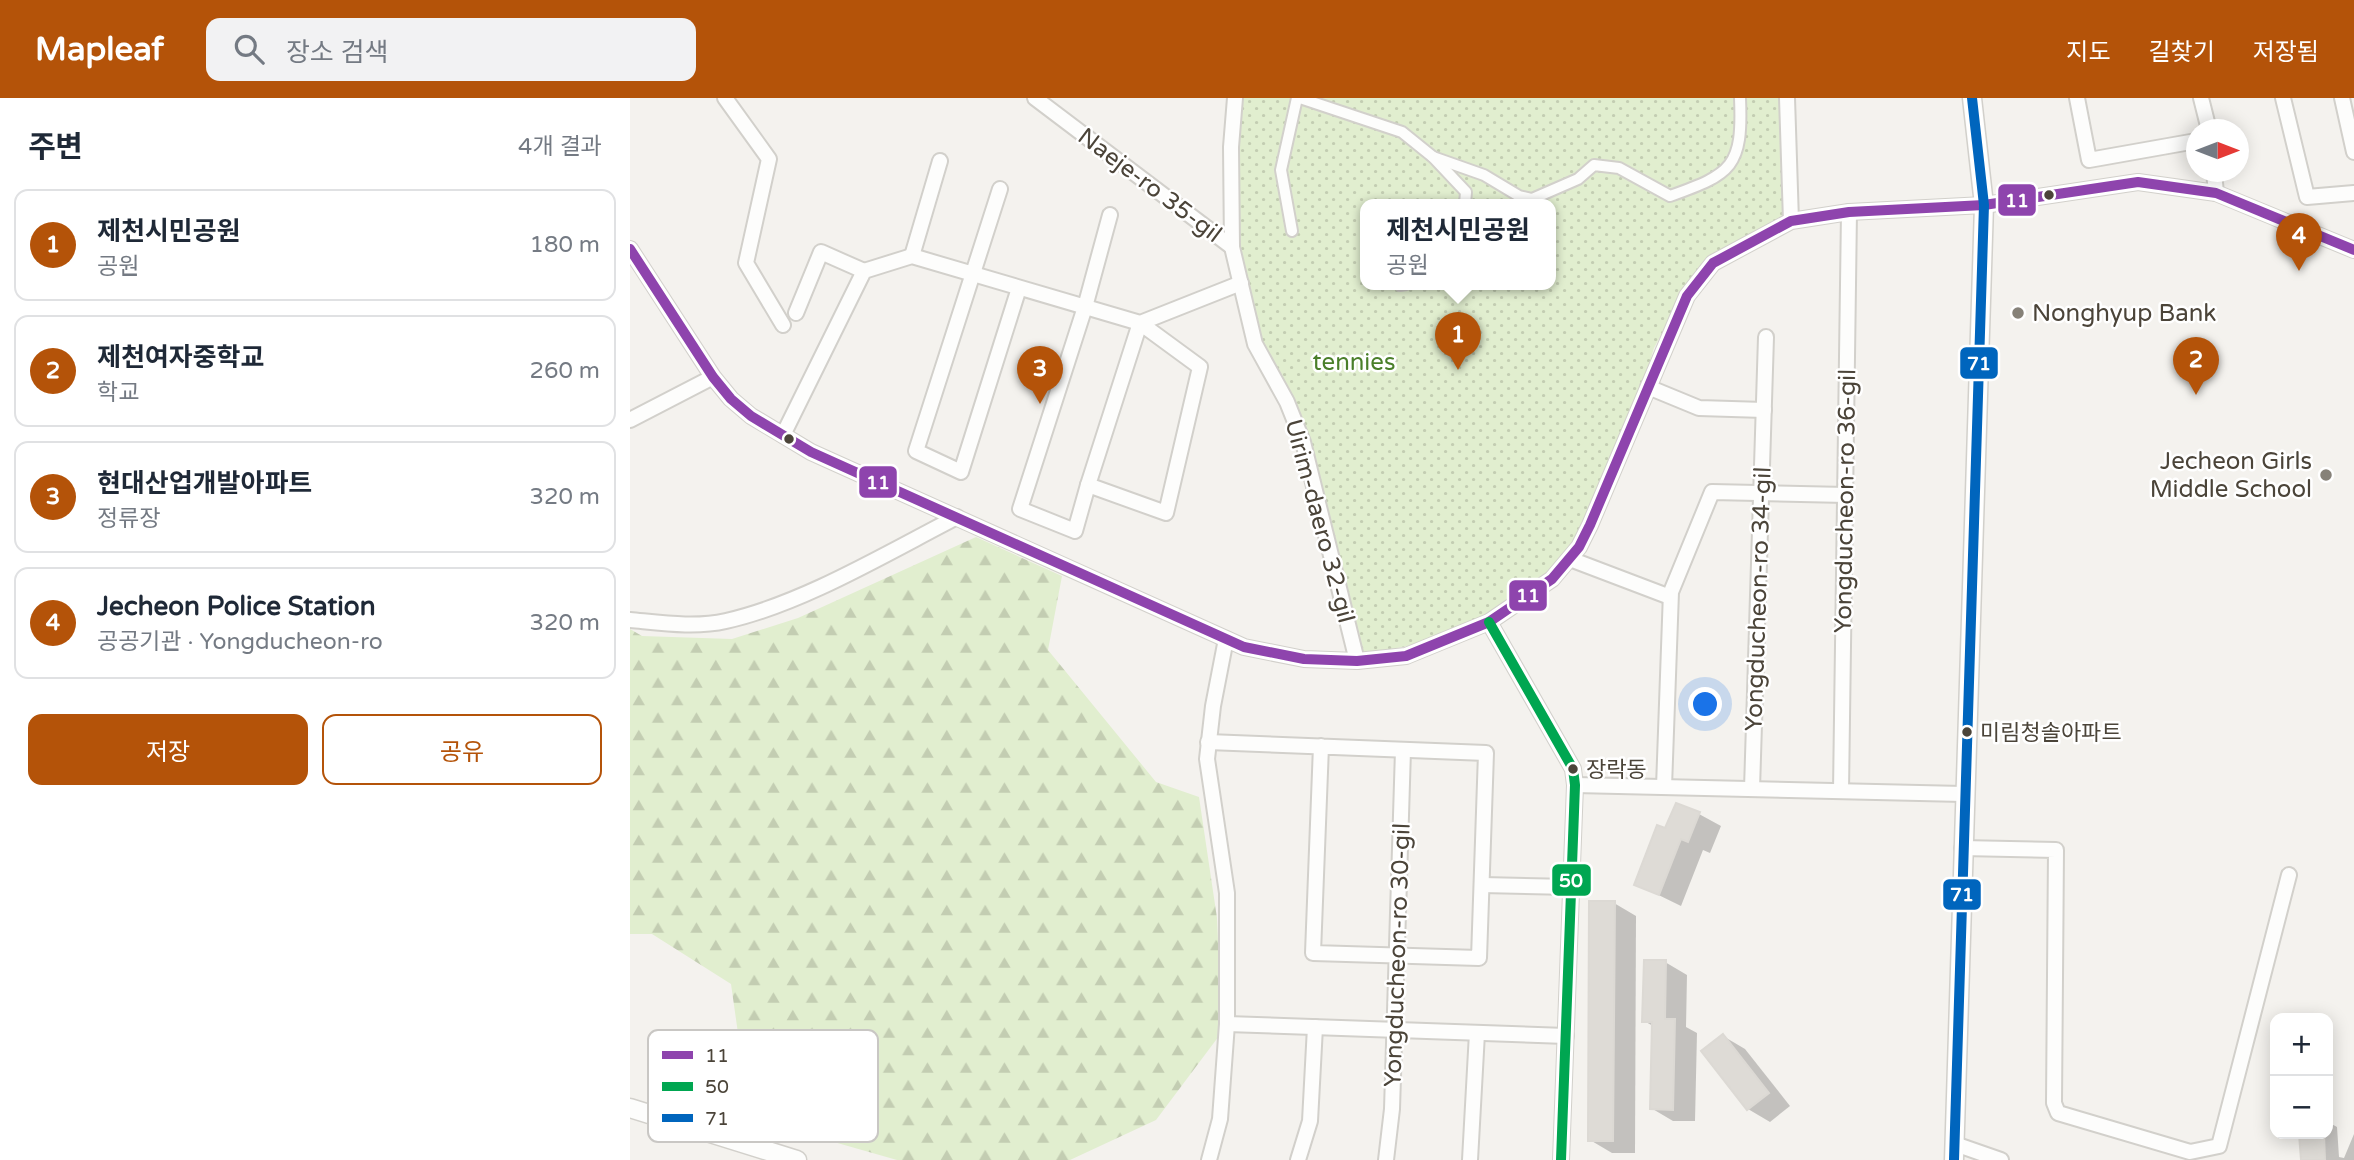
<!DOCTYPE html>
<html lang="ko">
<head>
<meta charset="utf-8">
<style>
	:root { --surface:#fff; --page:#f2f2f3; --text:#1f2937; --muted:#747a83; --line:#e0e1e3; --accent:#b45309 }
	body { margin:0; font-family:"Varela Round","Noto Sans KR",sans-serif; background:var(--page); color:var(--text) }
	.controls { position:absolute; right:21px; bottom:21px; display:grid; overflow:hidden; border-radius:14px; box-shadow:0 4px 18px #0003 }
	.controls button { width:63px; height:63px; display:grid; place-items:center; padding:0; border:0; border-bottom:2px solid var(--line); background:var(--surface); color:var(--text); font:35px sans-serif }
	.compass { position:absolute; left:1556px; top:21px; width:63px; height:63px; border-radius:50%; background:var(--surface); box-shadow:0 4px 18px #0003; rotate:90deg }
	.you { position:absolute; left:1076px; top:607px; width:24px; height:24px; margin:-18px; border:5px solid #fff; border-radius:50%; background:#1a73e8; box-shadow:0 0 0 10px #1a73e833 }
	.badge { display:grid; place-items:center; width:46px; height:46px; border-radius:50%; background:var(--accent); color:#fff; font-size:23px; font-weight:700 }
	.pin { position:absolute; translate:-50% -58px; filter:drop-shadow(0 2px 4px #0008) }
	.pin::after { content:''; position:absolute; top:37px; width:24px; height:21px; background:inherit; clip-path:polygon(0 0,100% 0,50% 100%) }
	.popup { position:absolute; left:730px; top:101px; width:196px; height:91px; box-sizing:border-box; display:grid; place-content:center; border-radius:14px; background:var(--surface); filter:drop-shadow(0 2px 5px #0005); font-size:23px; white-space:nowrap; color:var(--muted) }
	.popup b { font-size:26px; color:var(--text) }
	.popup::after { content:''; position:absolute; left:50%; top:100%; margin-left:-14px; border:14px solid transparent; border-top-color:var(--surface) }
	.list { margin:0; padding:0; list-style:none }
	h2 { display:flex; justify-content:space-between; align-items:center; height:91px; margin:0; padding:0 28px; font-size:30px }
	h2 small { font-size:23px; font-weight:400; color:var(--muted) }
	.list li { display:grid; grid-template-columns:46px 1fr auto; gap:21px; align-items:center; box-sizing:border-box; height:112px; margin:0 14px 14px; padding:0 14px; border:2px solid var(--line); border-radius:14px }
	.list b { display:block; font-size:26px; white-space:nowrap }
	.list p { margin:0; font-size:23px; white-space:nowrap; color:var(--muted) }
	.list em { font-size:23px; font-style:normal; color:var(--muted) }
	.actions { display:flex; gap:14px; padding:21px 28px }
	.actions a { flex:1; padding:16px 0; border:2px solid var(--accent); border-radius:14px; text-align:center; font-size:24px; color:var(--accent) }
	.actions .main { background:var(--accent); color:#fff }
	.icon { flex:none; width:38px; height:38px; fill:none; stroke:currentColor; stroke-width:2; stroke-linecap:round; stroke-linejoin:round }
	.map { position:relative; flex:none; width:1724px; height:1062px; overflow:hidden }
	header { display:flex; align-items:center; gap:42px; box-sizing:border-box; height:98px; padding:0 35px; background:var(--accent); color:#fff }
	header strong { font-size:33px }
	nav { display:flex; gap:38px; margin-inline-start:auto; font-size:24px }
	.search { width:490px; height:63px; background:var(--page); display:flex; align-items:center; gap:18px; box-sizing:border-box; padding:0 24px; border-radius:14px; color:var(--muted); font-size:26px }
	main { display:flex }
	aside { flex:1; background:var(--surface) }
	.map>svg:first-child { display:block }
	.forest { fill:url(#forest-firs) }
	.park { fill:url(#park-dots); fill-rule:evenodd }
	.shadow { fill:#0003 }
	.building { fill:#dedbd6; stroke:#dcd9d4; stroke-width:2 }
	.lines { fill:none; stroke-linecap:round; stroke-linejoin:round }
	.pedestrian-casing { stroke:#d2d0cb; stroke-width:14 }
	.minor-casing { stroke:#d2d0cb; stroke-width:18 }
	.tertiary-casing { stroke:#d2d0cb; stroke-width:21 }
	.pedestrian { stroke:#fdfdfc; stroke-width:10 }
	.minor { stroke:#fdfdfc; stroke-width:14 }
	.tertiary { stroke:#fdfdfc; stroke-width:18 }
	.bus-1-casing { stroke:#fff; stroke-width:16 }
	.bus-2-casing { stroke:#fff; stroke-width:16 }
	.bus-3-casing { stroke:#fff; stroke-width:16 }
	.bus-1 { stroke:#8e44ad; stroke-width:10 }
	.bus-2 { stroke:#00a651; stroke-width:10 }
	.bus-3 { stroke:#0065bd; stroke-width:10 }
	.bus-dot { fill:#4b4439; stroke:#fff; stroke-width:2.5 }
	.poi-dot { fill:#868178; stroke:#fff; stroke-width:2.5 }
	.labels { text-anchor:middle; stroke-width:5; stroke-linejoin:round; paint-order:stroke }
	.bus-label { font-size:22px; fill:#4b4439; stroke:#fff; text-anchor:start }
	.street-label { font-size:24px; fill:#4b4439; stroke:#fff }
	.poi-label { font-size:24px; fill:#4b4439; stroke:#fff; text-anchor:start }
	.park-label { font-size:24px; fill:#4a7f2a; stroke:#fff }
	.key { fill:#fff; stroke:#c9c7c4; stroke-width:2 }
	.key-label { font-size:19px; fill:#4b4439 }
	.line-badge { stroke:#fff; stroke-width:2.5 }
	.badge-label { font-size:19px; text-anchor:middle; font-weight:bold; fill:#fff }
</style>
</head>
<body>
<header>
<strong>Mapleaf</strong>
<div class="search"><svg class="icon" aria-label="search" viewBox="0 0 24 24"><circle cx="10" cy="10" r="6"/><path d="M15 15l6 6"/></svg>장소 검색</div>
<nav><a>지도</a><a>길찾기</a><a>저장됨</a></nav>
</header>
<main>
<aside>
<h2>주변<small>4개 결과</small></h2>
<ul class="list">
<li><span class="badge">1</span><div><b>제천시민공원</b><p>공원</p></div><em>180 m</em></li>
<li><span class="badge">2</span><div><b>제천여자중학교</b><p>학교</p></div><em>260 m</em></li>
<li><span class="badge">3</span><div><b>현대산업개발아파트</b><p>정류장</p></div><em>320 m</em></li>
<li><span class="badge">4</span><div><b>Jecheon Police Station</b><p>공공기관 · Yongducheon-ro</p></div><em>320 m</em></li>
</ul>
<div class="actions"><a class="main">저장</a><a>공유</a></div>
</aside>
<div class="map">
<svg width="1724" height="1062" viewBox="0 0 1724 1062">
	<defs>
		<pattern id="forest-firs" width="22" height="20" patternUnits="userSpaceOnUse" patternTransform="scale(1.75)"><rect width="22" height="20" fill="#e1eecf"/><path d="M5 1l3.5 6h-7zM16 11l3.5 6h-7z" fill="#c3cdb2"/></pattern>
		<pattern id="park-dots" width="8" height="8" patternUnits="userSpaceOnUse" patternTransform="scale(1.75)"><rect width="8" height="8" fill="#e1eecf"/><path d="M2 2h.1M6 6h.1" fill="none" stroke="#c3cdb2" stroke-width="1.8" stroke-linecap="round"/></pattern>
	</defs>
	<rect width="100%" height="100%" fill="#f4f2ee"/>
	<path class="forest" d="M346,439L432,478L418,552L526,684L569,699L587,820L592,934L526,1022L440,1062H267L120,1020L101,886L22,836H0V531L12,538L102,541L168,520Z"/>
	<path class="park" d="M610,0H1152L1155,119L1102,148L1049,204L1024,250L1010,295L955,424L930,466L855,519L793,545L730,557L673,344L625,246L602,149ZM735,106H921V186H735Z"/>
	<g class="shadow">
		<path d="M1069,716L1091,728L1080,755L1073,752L1051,808L1006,786L1036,733Z"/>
		<path d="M984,805L1006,818L1005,1055H982L960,1042Z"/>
		<path d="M1035,864L1057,877L1056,929L1067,935L1065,1023H1043L1021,1010L1023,928L1014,923Z"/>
		<path d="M1093,938L1115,951L1160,1008L1140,1024L1118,1011L1073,953Z"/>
		<path d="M1698,1024L1707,1029L1709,1059L1714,1060L1724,1036V1062H1673L1671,1036H1698Z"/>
	</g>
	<g class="building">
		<path d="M1046,705L1070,714L1058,744L1051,741L1029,797L1004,787L1027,727L1035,730Z"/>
		<path d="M959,803H985L983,1043H958Z"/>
		<path d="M1014,862H1036L1035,921H1045L1043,1012L1020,1011L1022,924H1012Z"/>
		<path d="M1093,936L1139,995L1117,1012L1071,953Z"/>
		<path d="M1669,1036H1694L1695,1062H1671Z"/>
	</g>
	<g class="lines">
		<g class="pedestrian-casing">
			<g id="pedestrian">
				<path d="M670,0L772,34L803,59L836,94L835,106"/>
				<path d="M803,59L854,77L889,98L902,101L948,81L964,67L989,70L1040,98C1102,76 1113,69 1110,0"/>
				<path d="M662,133L651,72L667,0"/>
				<path d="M770,187L776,186"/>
			</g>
		</g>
		<g class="minor-casing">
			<g id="minor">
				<path d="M95,0L139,61L116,165L153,227"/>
				<path d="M405,0L602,149"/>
				<path d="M605,0L601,49L602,149L625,246L657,304L673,344L727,563"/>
				<path d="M1157,0L1161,123"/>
				<path d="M1447,0L1459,62L1566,43"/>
				<path d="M1571,0L1579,32"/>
				<path d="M1653,0L1677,99L1724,95"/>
				<path d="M1712,0L1724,54"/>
				<path d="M1584,74L1586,95"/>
				<path d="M370,91L286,353L331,374L389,190"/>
				<path d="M0,151L83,279L101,301L121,318L181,354L614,549L674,561L727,563L776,558L859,524L922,481L949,449L960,427L1057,198L1083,165L1161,123L1219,114L1354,107L1508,84L1586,95L1724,152"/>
				<path d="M282,158L310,63"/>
				<path d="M166,215L191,154L234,173"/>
				<path d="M1018,289L1069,310L1134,312"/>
				<path d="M0,322L83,279"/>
				<path d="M153,337L234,173L282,158L510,225L458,387L536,415L570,269L510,225L611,185"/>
				<path d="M458,387L445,433L390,411L455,209L480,117"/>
				<path d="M940,461L1040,499"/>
				<path d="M0,522C32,525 65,530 96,523C172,506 257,455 327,419"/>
				<path d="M859,524L943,671L945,687L931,1062"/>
				<path d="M578,644L856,655L849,860L683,855L691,648"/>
				<path d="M945,687L1333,696"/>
				<path d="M1034,689L1041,494L1082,394L1216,397"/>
				<path d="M1122,691L1136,239"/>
				<path d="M1211,693L1219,114"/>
				<path d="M1332,750L1426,752L1424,1005L1428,1015L1560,1054L1589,1048L1659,777"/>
				<path d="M852,787L941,789"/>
				<path d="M597,926L936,938"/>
				<path d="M1325,1046L1371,1062"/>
				<path d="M579,1062L590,1021L597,926V795L577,661L583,608L596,541"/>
				<path d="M668,1062L680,1023L685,929"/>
				<path d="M756,1062L762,1011L773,652"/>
				<path d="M840,1062L847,935"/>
			</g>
		</g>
		<g class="tertiary-casing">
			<g id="tertiary">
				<path d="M0,1010L167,1062"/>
				<path d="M1324,1062L1354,107L1342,0"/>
			</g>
		</g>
		<use href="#pedestrian" class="pedestrian"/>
		<use href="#minor" class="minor"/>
		<use href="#tertiary" class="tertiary"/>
		<g class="bus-1-casing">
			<path id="bus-1" d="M0,151L83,279L101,301L121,318L181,354L614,549L674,561L727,563L776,558L859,524L922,481L949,449L960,427L1057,198L1083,165L1161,123L1219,114L1354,107L1508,84L1586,95L1724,152"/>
		</g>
		<g class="bus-2-casing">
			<path id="bus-2" d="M859,524L943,671L945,687L931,1062"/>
		</g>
		<g class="bus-3-casing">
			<path id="bus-3" d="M1324,1062L1354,107L1342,0"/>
		</g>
		<use href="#bus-1" class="bus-1"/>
		<use href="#bus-2" class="bus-2"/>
		<use href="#bus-3" class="bus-3"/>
	</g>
	<g class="bus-dot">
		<circle cx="1419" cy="97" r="6"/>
		<circle cx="159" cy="341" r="6"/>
		<circle cx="1337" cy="634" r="6"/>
		<circle cx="943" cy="671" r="6"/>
	</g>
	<g class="poi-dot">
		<circle cx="1388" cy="215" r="7"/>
		<circle cx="1696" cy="377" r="7"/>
	</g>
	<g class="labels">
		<g class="bus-label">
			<text x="1350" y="642">미림청솔아파트</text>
			<text x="956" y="679">장락동</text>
		</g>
		<g class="street-label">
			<text transform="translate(520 87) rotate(37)" y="8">Naeje-ro 35-gil</text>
			<text transform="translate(1215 403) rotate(-89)" y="8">Yongducheon-ro 36-gil</text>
			<text transform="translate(690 423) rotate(75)" y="8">Uirim-daero 32-gil</text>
			<text transform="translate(1128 501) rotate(-88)" y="8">Yongducheon-ro 34-gil</text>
			<text transform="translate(767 857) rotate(-88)" y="8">Yongducheon-ro 30-gil</text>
		</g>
		<g class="poi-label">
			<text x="1402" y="223">Nonghyup Bank</text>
			<text x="1682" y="371" text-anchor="end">Jecheon Girls<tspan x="1682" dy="28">Middle School</tspan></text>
		</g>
		<g class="park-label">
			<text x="724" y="272">tennies</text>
		</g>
	</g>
	<rect x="18" y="932" width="230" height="112" rx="10" class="key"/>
	<rect x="32" y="953" width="31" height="8" fill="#8e44ad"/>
	<rect x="32" y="984" width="31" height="9" fill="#00a651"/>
	<rect x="32" y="1016" width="31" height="8" fill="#0065bd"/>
	<g class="key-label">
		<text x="75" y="964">11</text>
		<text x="75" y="995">50</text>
		<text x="75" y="1027">71</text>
	</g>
	<g class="line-badge">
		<rect x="1367" y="85" width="40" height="34" rx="7" fill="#8e44ad"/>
		<rect x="1329" y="248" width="40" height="34" rx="7" fill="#0065bd"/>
		<rect x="228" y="367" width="40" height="34" rx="7" fill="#8e44ad"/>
		<rect x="878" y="481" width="40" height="33" rx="7" fill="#8e44ad"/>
		<rect x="921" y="765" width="41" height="34" rx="7" fill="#00a651"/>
		<rect x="1312" y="780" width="40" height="33" rx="7" fill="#0065bd"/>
	</g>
	<g class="badge-label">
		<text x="1387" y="109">11</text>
		<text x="1349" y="272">71</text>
		<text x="248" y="391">11</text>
		<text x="898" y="504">11</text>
		<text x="941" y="789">50</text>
		<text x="1332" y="803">71</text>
	</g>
</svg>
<div class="controls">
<button>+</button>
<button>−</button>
</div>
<svg class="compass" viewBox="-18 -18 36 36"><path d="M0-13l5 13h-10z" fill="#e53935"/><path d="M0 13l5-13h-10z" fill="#747a83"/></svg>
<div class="you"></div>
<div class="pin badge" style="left:828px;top:272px">1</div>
<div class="popup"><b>제천시민공원</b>공원</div>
<div class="pin badge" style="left:1566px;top:297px">2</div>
<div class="pin badge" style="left:410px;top:306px">3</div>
<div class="pin badge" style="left:1669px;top:173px">4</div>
</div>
</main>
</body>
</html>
